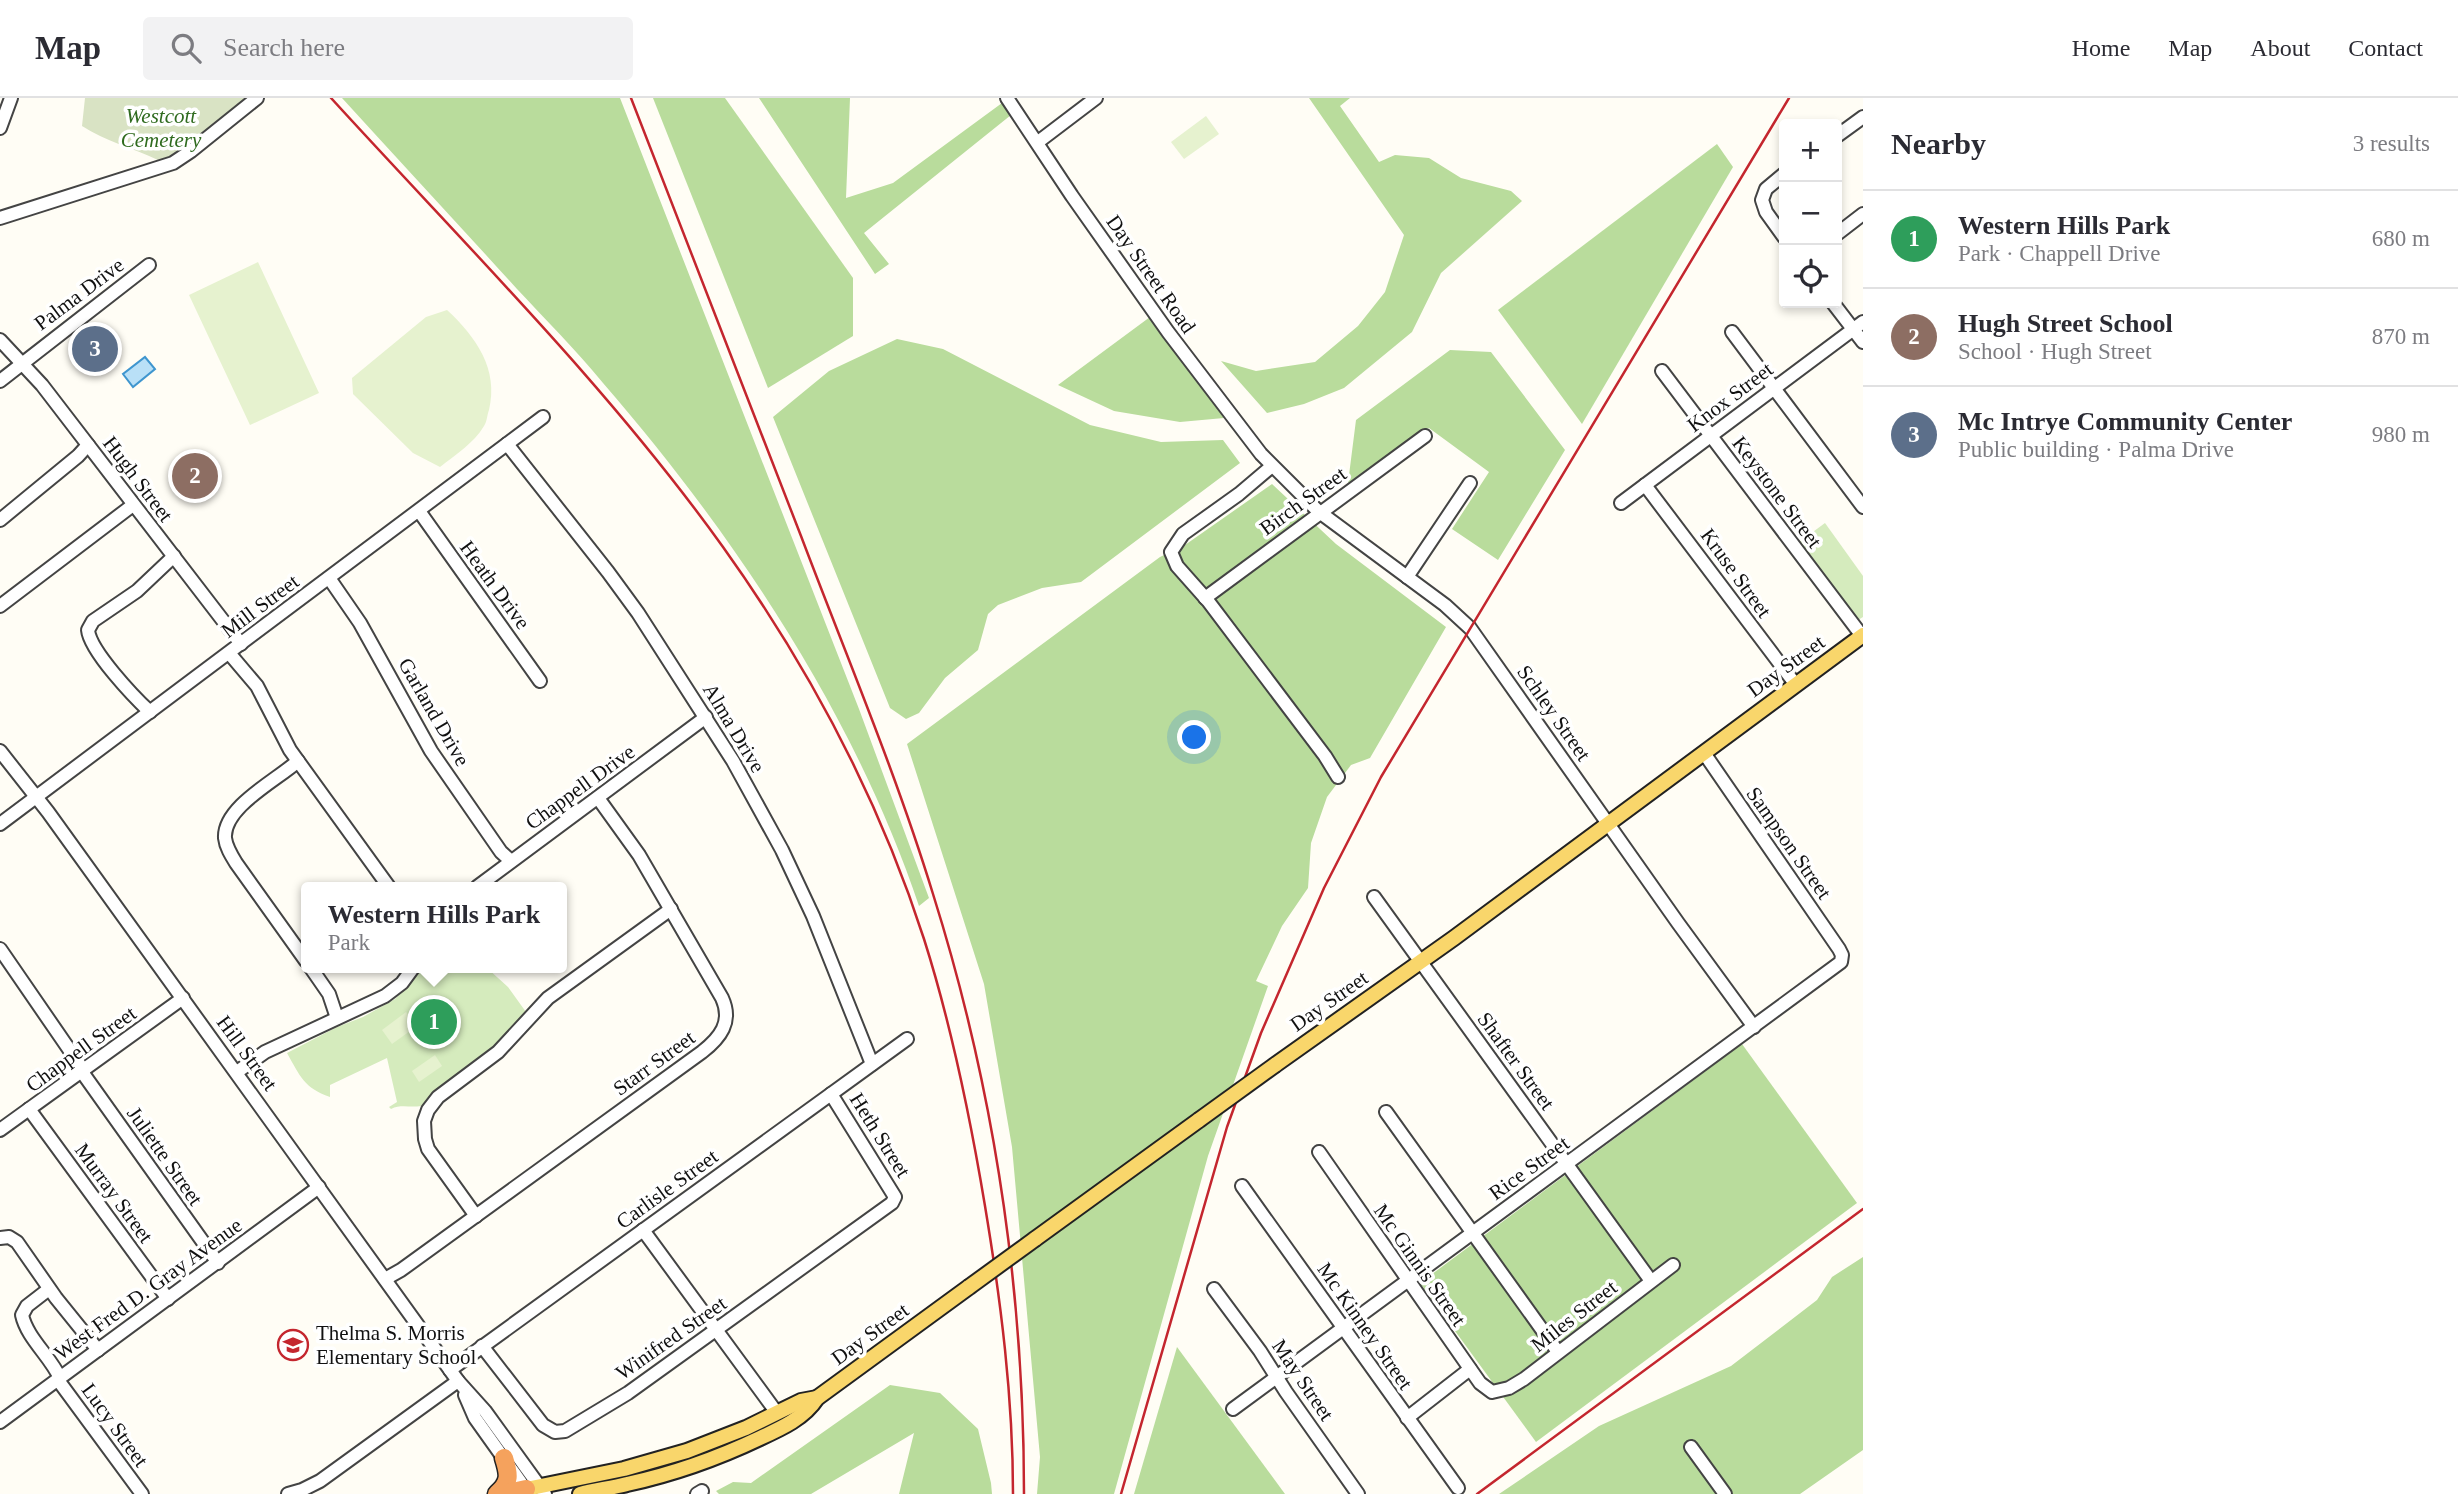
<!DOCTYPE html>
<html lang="en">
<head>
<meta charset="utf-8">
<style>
	:root { --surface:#fff; --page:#f2f2f3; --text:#2b2b33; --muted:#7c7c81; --line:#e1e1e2; --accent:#ea580c }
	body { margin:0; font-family:"Times New Roman",serif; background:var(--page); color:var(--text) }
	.controls { position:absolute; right:21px; top:21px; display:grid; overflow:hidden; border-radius:7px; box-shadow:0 4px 10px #0003 }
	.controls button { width:63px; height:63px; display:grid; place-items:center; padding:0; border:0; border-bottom:2px solid var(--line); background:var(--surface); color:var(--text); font:35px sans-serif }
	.you { position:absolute; left:1195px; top:640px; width:24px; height:24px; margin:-18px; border:5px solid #fff; border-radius:50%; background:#1a73e8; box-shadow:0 0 0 10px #1a73e833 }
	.badge { display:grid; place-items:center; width:46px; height:46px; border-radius:50%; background:var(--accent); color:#fff; font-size:23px; font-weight:700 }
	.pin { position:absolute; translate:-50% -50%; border:4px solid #fff; box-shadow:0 2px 7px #0006 }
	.popup { position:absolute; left:301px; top:784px; width:266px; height:91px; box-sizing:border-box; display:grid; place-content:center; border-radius:7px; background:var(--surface); filter:drop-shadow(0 2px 5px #0005); font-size:23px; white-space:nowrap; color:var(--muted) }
	.popup b { font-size:26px; color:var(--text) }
	.popup::after { content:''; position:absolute; left:50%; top:100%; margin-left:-14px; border:14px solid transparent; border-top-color:var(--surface) }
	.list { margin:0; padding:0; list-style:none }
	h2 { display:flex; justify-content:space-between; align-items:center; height:91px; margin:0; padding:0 28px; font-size:30px }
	h2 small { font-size:23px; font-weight:400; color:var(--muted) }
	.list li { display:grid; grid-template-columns:46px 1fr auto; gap:21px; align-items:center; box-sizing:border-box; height:98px; padding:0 28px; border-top:2px solid var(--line) }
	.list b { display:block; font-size:26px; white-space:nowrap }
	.list p { margin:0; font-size:23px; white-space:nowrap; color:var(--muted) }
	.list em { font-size:23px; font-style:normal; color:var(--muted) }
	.icon { flex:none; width:38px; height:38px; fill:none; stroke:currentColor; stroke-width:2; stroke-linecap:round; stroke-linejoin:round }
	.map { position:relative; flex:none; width:1863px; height:1396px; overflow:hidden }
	header { display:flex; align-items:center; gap:42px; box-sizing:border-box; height:98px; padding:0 35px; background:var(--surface); border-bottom:2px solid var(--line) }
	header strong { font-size:33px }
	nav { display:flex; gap:38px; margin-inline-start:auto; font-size:24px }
	.search { width:490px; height:63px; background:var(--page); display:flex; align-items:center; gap:18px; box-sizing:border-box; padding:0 24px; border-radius:7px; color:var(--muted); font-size:26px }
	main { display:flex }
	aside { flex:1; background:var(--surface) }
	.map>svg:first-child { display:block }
	.green { fill:#d5ebbd }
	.forest { fill:#b9dc9c }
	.cemetery { fill:#d9e3c4 }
	.pitch { fill:#e6f2cf }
	.water { fill:#b9e0f7; stroke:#3f96cf; stroke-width:2 }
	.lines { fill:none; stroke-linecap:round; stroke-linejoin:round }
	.minor-casing { stroke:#444; stroke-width:16 }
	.major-casing { stroke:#222; stroke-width:18 }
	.highway-casing { stroke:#222; stroke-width:21 }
	.minor { stroke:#fff; stroke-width:12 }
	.major { stroke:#f9d66b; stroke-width:14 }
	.highway { stroke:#f5a25d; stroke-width:18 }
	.rail { stroke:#c4262e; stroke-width:2.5 }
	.major-bridge-casing { stroke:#222; stroke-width:18; stroke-linecap:butt }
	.major-bridge { stroke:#f9d66b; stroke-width:14 }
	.labels { text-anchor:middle; stroke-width:7; stroke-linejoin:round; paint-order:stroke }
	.park-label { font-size:21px; font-style:italic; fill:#2f6b1f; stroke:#fff }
	.street-label { font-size:21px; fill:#111; stroke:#fff }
	.poi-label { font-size:21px; fill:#111; stroke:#fff; text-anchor:start }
</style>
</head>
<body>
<header>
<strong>Map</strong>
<div class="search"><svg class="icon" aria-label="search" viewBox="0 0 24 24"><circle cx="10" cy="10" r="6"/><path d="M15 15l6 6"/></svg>Search here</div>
<nav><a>Home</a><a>Map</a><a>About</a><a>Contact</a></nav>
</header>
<main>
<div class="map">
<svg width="1863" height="1396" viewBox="0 0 1863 1396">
	<rect width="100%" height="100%" fill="#fffdf5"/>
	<g class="green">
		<path d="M1825,425L1863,478V519L1858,522L1798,445Z"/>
		<path d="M423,870H487L508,889L526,914L514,931L494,952L421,1008C410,1010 401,1006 391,1011L389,1009L397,1004L387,960L330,987V999C304,990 300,978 287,955L337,929L363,919L395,901Z"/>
	</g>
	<g class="forest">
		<path d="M342,0H620L859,611L929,800L919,808C855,617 734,436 603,285C576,252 546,222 517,191C459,127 400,64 342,0Z"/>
		<path d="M653,0H725L853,180V238L768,290Z"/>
		<path d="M759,0H850L846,100L893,85L1002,5L1011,17L864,135L889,166L875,176Z"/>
		<path d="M1309,0H1350L1340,8L1379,64L1395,57L1429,60L1461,80L1511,93L1522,103L1441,175L1412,234L1344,290L1304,306L1267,315L1221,263L1256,273L1315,264L1358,228L1385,194L1404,137Z"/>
		<path d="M1717,46L1733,69L1582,326L1498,212Z"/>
		<path d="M1150,219L1224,320L1180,324L1114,313L1058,287Z"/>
		<path d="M897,241L943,251L1090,327L1161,344L1223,342L1240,365L1081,484L1042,490L998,507L988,516L978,552L945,580L919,615L906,621L890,610L773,319L829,273Z"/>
		<path d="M1450,252L1491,254L1565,352L1498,462L1452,431L1489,374L1429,330L1348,385L1356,322Z"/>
		<path d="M1272,386L1336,446L1446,529L1370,660L1351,667L1327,699L1311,745L1308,790L1282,828L1256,883L1268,888L1208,1058L1114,1396H1037L1040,1359L1012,1049L984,886L907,646L1160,459L1185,447Z"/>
		<path d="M1742,946L1857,1105L1536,1344L1420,1185Z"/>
		<path d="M1863,1159V1352L1800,1396H1499L1599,1328L1731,1268L1817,1202L1832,1179Z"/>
		<path d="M1177,1249L1285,1396H1134Z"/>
		<path d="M890,1287L940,1295L978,1331L991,1385L992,1396H899L914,1335L811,1396H719L716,1393L733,1384L751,1385Z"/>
	</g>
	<path class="cemetery" d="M85,0H249L175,58L158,62C133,50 105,43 82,28Z"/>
	<g class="pitch">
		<path d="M1206,18L1219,36L1184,61L1171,44Z"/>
		<path d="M258,164L319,295L250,327L189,197Z"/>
		<path d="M447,212C476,239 499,271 489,312C487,317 487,324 484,328C474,345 455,357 440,369L413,355L353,296L352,280L426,219Z"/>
		<path d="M406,914L417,928L392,946L382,932Z"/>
		<path d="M435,957L442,968L419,984L412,973Z"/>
	</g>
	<path class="water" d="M145,259L155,271L133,289L123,276Z"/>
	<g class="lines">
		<g class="minor-casing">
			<g id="minor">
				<path d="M1007,0L1072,98L1168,234L1261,356L1318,413L1445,507L1470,530L1678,825L1754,929"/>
				<path d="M0,30L11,0"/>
				<path d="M1837,38L1863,19"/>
				<path d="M1038,44L1096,0"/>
				<path d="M1784,76L1766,91L1762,102L1766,114L1784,139"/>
				<path d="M0,120L173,65L191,53L257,0"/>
				<path d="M1837,136L1863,116"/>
				<path d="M1833,205L1863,244"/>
				<path d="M1732,234L1863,409"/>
				<path d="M0,242L42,287L241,546"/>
				<path d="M1662,273L1862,538"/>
				<path d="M0,283L149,167"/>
				<path d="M507,346L608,474L638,515L733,663L782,752L813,818L872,966"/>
				<path d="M1272,368L1239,396L1183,436L1171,454L1177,468L1208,503L1325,658L1338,679"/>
				<path d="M1645,387L1796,587"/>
				<path d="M1621,405L1863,224"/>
				<path d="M419,413L540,583"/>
				<path d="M0,422L78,358L88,347"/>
				<path d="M1407,479L1470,385"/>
				<path d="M329,480L360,525L431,653L501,754L511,763"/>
				<path d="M1205,500L1425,338"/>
				<path d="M0,508L133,407"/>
				<path d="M229,555L257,588L290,652L389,789"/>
				<path d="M150,614C134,599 90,553 88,532L93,523L137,493L174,458"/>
				<path d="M0,653L48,714L458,1283L485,1313L545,1396"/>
				<path d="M298,663C277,682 223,709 225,740C226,749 231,757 236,765L306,863"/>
				<path d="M0,726L543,319"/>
				<path d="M477,789L706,619"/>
				<path d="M1374,799L1651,1183"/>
				<path d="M0,851L84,973"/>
				<path d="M311,870L329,896L337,920"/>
				<path d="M82,974L218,1165"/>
				<path d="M237,974L265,954L385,898L402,885L413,870"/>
				<path d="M29,1011L168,1201"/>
				<path d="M1386,1014L1558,1254"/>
				<path d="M0,1032L183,900"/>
				<path d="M1319,1054L1480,1285L1492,1294L1509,1290L1524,1281L1673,1167"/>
				<path d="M1242,1088L1458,1390"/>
				<path d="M476,1118L428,1051L425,1041L424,1023L428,1012L438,999L498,954L548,900L671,811"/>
				<path d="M643,1132L777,1315"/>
				<path d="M0,1140L9,1139L17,1144L56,1200L98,1252"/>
				<path d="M385,1181L401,1172L702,954C720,940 733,924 722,900L639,757L598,700"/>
				<path d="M49,1191L27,1208L22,1217C27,1240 50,1258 60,1280"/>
				<path d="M1214,1191L1260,1253L1286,1294L1358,1396"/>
				<path d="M482,1248L543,1327L555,1334L565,1333L628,1295L892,1105L895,1099L831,996"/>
				<path d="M450,1272L907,941"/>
				<path d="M58,1282L142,1396"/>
				<path d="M465,1297L475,1320L529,1396"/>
				<path d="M1233,1311L1841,864L1842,857L1839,851L1704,655"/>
				<path d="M1407,1320L1470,1271"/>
				<path d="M0,1324L319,1089"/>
				<path d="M1691,1349L1725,1396"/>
				<path d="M288,1396L302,1392L320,1383L458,1283"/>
				<path d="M697,1396L702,1393"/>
			</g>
		</g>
		<g class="major-casing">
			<g id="major">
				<path d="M1275,967L1454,840L1863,537"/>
				<path d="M1035,1141L1199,1022"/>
				<path d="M526,1391L624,1371L687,1353L746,1330L801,1303L817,1300"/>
				<path d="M580,1396C595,1392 612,1390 627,1386C673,1376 718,1360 760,1340C782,1330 804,1320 817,1300L969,1189"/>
			</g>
		</g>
		<g class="highway-casing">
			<g id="highway">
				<path d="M497,1396C511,1384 509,1376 504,1360"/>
				<path d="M503,1396L526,1391"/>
			</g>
		</g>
		<use href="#minor" class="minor"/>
		<use href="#major" class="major"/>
		<use href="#highway" class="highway"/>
		<g class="rail">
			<path d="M331,0C464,146 607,287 723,449C808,568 879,701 924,841C952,929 970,1018 985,1108C1001,1204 1013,1299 1013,1396"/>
			<path d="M631,0C688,146 744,292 801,438C846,557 896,675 933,796C994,990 1024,1193 1024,1396"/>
			<path d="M1121,1396L1227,1029L1261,935L1324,790L1381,679L1789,0"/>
			<path d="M1477,1396L1863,1111"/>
		</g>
		<g class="major-bridge-casing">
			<g id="major-bridge">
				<path d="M1199,1022L1275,967"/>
				<path d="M969,1189L1035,1141"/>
			</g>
		</g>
		<use href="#major-bridge" class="major-bridge"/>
	</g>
	<defs>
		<g id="school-ring" transform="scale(1.575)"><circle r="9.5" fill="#fff" stroke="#c4262e" stroke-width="1.5"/><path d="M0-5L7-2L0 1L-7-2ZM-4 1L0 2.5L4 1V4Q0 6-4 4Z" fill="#c4262e"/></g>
	</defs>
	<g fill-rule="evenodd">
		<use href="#school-ring" x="293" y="1247"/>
	</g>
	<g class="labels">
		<g class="park-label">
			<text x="161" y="25">Westcott<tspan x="161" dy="24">Cemetery</tspan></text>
		</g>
		<g class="street-label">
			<text transform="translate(1151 176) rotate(55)" y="7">Day Street Road</text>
			<text transform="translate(79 196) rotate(-37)" y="7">Palma Drive</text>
			<text transform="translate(1730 299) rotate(-37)" y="7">Knox Street</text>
			<text transform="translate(138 381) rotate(53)" y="7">Hugh Street</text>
			<text transform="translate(1777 394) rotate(53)" y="7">Keystone Street</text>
			<text transform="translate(1303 403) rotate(-36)" y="7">Birch Street</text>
			<text transform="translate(1736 475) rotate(54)" y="7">Kruse Street</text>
			<text transform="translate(495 487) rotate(54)" y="7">Heath Drive</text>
			<text transform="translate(260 508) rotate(-37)" y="7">Mill Street</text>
			<text transform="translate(1786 568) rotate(-36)" y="7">Day Street</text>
			<text transform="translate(434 614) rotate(60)" y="7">Garland Drive</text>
			<text transform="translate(1554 615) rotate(55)" y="7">Schley Street</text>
			<text transform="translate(734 630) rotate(59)" y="7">Alma Drive</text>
			<text transform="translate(580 689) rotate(-36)" y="7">Chappell Drive</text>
			<text transform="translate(1789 745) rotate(55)" y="7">Sampson Street</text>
			<text transform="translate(1329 903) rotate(-35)" y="7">Day Street</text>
			<text transform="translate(81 951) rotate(-36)" y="7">Chappell Street</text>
			<text transform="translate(247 955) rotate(54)" y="7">Hill Street</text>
			<text transform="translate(1516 963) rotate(54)" y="7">Shafter Street</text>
			<text transform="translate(654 965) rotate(-36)" y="7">Starr Street</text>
			<text transform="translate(880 1037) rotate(58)" y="7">Heth Street</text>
			<text transform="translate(165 1058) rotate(55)" y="7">Juliette Street</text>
			<text transform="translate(1529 1070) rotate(-36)" y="7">Rice Street</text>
			<text transform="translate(667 1091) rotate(-36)" y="7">Carlisle Street</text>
			<text transform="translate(114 1095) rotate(54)" y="7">Murray Street</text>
			<text transform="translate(1420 1167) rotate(55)" y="7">Mc Ginnis Street</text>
			<text transform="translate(148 1191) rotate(-36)" y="7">West Fred D. Gray Avenue</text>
			<text transform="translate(1574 1218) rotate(-38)" y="7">Miles Street</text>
			<text transform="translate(1365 1228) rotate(55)" y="7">Mc Kinney Street</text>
			<text transform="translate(870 1236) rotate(-36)" y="7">Day Street</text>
			<text transform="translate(671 1240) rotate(-35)" y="7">Winifred Street</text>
			<text transform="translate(1303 1282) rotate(56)" y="7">May Street</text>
			<text transform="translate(115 1327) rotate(54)" y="7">Lucy Street</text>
		</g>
		<g class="poi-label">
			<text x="316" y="1242">Thelma S. Morris<tspan x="316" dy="24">Elementary School</tspan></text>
		</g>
	</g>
</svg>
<div class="controls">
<button>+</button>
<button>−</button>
<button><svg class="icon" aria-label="locate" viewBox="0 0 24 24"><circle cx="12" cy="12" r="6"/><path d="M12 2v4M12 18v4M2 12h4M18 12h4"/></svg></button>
</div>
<div class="you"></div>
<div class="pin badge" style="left:434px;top:924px;background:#2e9e5b">1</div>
<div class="popup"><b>Western Hills Park</b>Park</div>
<div class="pin badge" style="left:195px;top:378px;background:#8d6e63">2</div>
<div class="pin badge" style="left:95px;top:251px;background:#5c6f8a">3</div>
</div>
<aside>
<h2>Nearby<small>3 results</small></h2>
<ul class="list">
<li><span class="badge" style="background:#2e9e5b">1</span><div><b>Western Hills Park</b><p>Park · Chappell Drive</p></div><em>680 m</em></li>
<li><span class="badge" style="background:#8d6e63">2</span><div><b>Hugh Street School</b><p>School · Hugh Street</p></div><em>870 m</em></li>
<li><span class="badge" style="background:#5c6f8a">3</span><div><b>Mc Intrye Community Center</b><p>Public building · Palma Drive</p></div><em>980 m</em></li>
</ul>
</aside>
</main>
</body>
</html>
